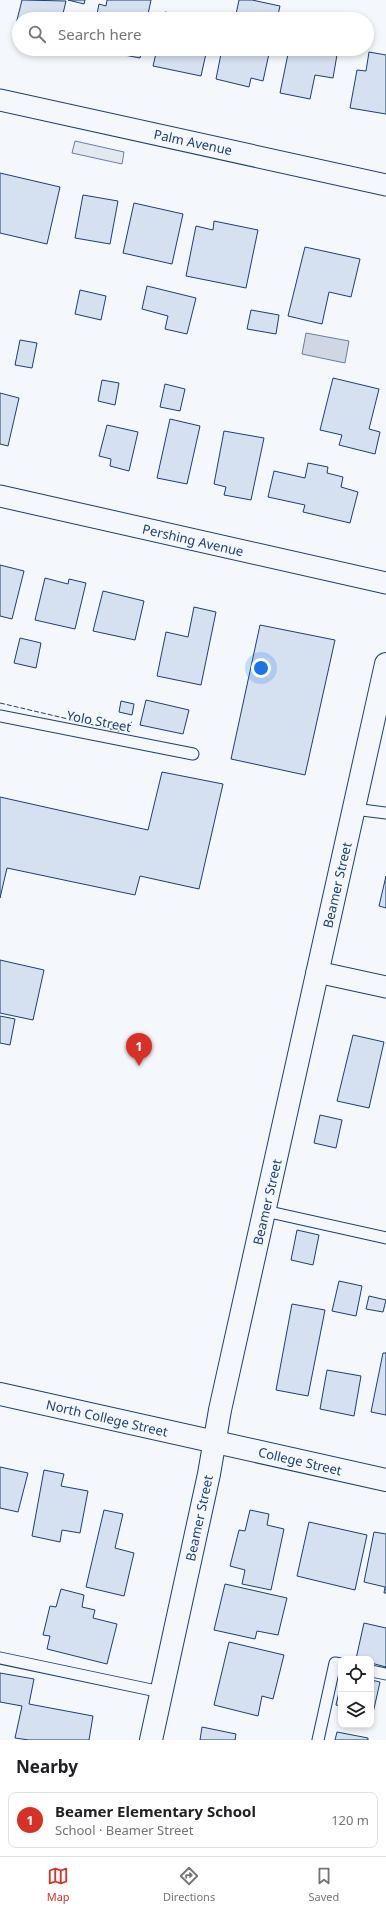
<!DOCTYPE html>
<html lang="en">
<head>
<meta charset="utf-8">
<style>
	:root { --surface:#fff; --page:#f6f6f6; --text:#202124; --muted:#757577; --line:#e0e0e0; --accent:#d93025 }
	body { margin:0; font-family:"Noto Sans",sans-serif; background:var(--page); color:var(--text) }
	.controls { position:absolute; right:12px; bottom:12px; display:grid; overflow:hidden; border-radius:8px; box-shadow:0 2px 6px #0003 }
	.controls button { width:36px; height:36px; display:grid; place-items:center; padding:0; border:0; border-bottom:1px solid var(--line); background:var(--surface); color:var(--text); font:20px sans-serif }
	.you { position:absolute; left:261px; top:668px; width:14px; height:14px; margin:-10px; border:3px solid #fff; border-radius:50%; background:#1a73e8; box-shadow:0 0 0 6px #1a73e833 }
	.badge { display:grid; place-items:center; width:26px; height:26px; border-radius:50%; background:var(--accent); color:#fff; font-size:13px; font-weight:700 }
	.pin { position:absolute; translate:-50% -33px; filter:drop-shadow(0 1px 2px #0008) }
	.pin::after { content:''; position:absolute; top:21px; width:14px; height:12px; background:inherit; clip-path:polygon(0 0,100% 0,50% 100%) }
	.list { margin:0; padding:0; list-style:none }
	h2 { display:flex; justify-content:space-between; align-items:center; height:52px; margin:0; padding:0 16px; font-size:17px }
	h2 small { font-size:13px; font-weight:400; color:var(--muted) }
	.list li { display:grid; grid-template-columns:26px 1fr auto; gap:12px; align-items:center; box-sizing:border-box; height:56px; margin:0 8px 8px; padding:0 8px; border:1px solid var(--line); border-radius:8px }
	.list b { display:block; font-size:15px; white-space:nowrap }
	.list p { margin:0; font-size:13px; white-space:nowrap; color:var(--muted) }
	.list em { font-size:13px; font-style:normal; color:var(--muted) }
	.icon { flex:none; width:22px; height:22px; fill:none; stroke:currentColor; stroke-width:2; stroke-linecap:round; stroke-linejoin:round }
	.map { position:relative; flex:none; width:386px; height:1740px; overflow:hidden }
	.search { position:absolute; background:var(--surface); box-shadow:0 2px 6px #0003; left:12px; right:12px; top:12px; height:44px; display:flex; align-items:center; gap:10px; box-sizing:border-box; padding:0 14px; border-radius:22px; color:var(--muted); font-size:15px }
	.sheet { height:116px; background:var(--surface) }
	nav { display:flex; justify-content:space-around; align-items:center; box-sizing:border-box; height:56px; border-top:1px solid var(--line); background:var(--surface); font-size:11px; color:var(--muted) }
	nav a { display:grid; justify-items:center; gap:2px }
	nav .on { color:var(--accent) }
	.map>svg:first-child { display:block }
	.green { fill:#e3e9f0; stroke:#687fa3 }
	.water { fill:#cfd7e4; stroke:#687fa3 }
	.building { fill:#d5e0f0; stroke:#1d3f73 }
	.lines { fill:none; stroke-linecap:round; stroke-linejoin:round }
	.service-casing { stroke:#1d3f73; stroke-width:13 }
	.minor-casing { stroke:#1d3f73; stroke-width:23 }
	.tertiary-casing { stroke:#1d3f73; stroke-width:24 }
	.service { stroke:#f4f7fb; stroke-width:11 }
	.minor { stroke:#f4f7fb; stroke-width:21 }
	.tertiary { stroke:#f4f7fb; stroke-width:22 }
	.fence { stroke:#1d3f73; stroke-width:1; stroke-dasharray:5 2; stroke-linecap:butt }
	.labels { text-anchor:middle; stroke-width:3; stroke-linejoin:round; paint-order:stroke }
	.street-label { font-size:13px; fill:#1d3f73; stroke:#f4f7fb }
</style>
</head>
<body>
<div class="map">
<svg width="386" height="1740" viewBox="0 0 386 1740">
	<rect width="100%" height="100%" fill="#f4f7fb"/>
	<path class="green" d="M75,141L124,152L122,164L72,153Z"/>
	<path class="water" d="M306,333L349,341L345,363L302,354Z"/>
	<g class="building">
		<path d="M22,0L66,1L62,18L67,19H19V34L14,32Z"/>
		<path d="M68,0H85L84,4Z"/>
		<path d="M107,0H151L147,19H96L99,4L106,6Z"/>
		<path d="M239,0H252L280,6L277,19H235Z"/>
		<path d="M165,12L199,19H163Z"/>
		<path d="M93,49H142L140,58Z"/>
		<path d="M157,49H207L201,76L153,66Z"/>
		<path d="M222,49H270L263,81L251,78L249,87L216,79Z"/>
		<path d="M289,49H338L333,78L315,75L310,99L280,93Z"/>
		<path d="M369,52L386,55V114L350,108L357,70L366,71Z"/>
		<path d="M0,173L60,187L47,244L0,233Z"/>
		<path d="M83,195L118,201L110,244L75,238Z"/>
		<path d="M134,203L183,214L172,264L123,253Z"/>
		<path d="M214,221L258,230L246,288L186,276L196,226L213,230Z"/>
		<path d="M305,247L360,259L351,297L329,292L322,324L288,316Z"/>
		<path d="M147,286L196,298L187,334L165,329L168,316L142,309Z"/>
		<path d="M80,290L106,296L101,320L75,314Z"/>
		<path d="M251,310L279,315L276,334L247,329Z"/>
		<path d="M20,340L37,343L32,368L15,365Z"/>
		<path d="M333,378L379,389L369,429L380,432L375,454L339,445L342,435L320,430Z"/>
		<path d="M102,380L119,383L115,405L98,401Z"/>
		<path d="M165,384L185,389L180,411L160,407Z"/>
		<path d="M0,393L19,398L8,446L0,444Z"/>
		<path d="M170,419L200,426L187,484L157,478Z"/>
		<path d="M107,425L138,432L129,471L110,466L111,459L99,456Z"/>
		<path d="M224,431L264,438L251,500L224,495L226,487L214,484Z"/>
		<path d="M308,463L328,467L327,473L343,477L341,487L358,492L350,523L303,512L305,505L268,497L274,471L305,478Z"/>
		<path d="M0,565L24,571L12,619L0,616Z"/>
		<path d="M45,578L68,584L69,579L86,583L75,629L35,620Z"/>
		<path d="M103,591L144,601L135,640L93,631Z"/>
		<path d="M194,607L216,612L201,685L157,676L166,632L188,637Z"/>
		<path d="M260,625L335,640L305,775L231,759Z"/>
		<path d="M20,638L41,643L36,668L14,663Z"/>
		<path d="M146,700L189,710L183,734L140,725Z"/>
		<path d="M121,701L134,704L132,715L119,712Z"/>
		<path d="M162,772L223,784L199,889L140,876L135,895L7,868L0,898V797L148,830Z"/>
		<path d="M386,876V908L379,906Z"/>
		<path d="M0,960L44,970L33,1020L0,1013Z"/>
		<path d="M0,1016L15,1019L10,1045L0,1043Z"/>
		<path d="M353,1035L384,1042L369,1108L337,1101Z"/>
		<path d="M320,1115L342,1120L336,1148L314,1143Z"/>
		<path d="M297,1230L319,1235L313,1265L291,1260Z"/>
		<path d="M339,1281L362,1286L356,1316L332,1311Z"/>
		<path d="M369,1296L386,1300L383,1312L366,1309Z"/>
		<path d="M292,1304L325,1310L308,1396L276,1390Z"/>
		<path d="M383,1353H386V1415L371,1412Z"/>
		<path d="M327,1370L361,1376L354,1416L320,1409Z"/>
		<path d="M0,1467L28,1473L18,1512L0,1508Z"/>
		<path d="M44,1470L64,1474L61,1486L88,1491L80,1533L62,1530L60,1542L32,1536Z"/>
		<path d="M104,1510L123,1514L115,1548L134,1553L124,1596L86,1587Z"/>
		<path d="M250,1510L269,1514L267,1525L284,1529L271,1590L242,1584L245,1570L230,1566L239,1530L245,1531Z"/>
		<path d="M309,1522L367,1535L355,1590L297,1576Z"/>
		<path d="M374,1532L386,1534V1593H384L385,1587L364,1582Z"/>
		<path d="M225,1584L287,1598L278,1635L257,1631L255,1639L214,1630Z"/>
		<path d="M61,1589L84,1595L82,1607L95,1610L93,1618L117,1624L107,1664L47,1649L50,1636L43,1635L50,1606L56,1607Z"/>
		<path d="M364,1623L386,1628V1667L371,1663V1659H356Z"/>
		<path d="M229,1642L284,1655L273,1699L262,1696L258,1716L214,1705Z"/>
		<path d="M0,1673L34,1679L29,1704L93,1716L89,1740H29L15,1738L22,1706L0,1702Z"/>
		<path d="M371,1680L380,1682L373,1713H371Z"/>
		<path d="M339,1692H341V1706L336,1705Z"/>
		<path d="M202,1727L236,1734L235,1740H200Z"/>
		<path d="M337,1732L368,1738V1740H335Z"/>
	</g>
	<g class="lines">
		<g class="service-casing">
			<g id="service">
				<path d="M0,716L193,754"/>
				<path d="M354,809L386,813"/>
				<path d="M265,1211L386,1238"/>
				<path d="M0,1658L161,1692"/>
				<path d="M371,1671L386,1674"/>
				<path d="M318,1740L335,1663L341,1664"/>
			</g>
		</g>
		<g class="minor-casing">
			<g id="minor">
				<path d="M0,100L386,185"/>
				<path d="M0,496L386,583"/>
				<path d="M317,972L386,987"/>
			</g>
		</g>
		<g class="tertiary-casing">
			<g id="tertiary">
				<path d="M0,1394L386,1480"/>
				<path d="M151,1740L209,1474L220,1410L386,664"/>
			</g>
		</g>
		<use href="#service" class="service"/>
		<use href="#minor" class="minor"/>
		<use href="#tertiary" class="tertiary"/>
		<path class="fence" d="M0,703L119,731L132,722"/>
	</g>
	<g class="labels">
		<g class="street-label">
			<text transform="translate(193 142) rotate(12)" y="5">Palm Avenue</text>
			<text transform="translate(193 540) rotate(13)" y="5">Pershing Avenue</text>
			<text transform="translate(99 721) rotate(11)" y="5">Yolo Street</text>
			<text transform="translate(337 885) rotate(-77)" y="5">Beamer Street</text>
			<text transform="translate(267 1202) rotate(-77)" y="5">Beamer Street</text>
			<text transform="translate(107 1418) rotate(13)" y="5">North College Street</text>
			<text transform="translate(300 1461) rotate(13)" y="5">College Street</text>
			<text transform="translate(199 1518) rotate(-78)" y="5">Beamer Street</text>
		</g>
	</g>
</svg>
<div class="controls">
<button><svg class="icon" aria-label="locate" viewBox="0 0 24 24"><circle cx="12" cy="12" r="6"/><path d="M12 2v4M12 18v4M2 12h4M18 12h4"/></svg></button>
<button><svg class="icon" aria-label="layers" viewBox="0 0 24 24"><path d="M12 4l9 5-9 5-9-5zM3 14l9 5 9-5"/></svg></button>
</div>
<div class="you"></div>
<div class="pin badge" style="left:139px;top:1066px">1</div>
<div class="search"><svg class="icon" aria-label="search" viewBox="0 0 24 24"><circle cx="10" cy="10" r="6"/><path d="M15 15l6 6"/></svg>Search here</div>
</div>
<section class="sheet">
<h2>Nearby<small></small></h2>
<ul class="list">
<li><span class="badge">1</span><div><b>Beamer Elementary School</b><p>School · Beamer Street</p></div><em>120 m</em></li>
</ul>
</section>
<nav>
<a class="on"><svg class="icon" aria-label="map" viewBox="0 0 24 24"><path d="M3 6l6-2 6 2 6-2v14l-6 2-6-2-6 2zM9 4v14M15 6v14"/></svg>Map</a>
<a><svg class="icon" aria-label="directions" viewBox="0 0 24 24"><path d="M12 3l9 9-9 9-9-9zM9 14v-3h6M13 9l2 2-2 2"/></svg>Directions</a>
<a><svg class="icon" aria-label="saved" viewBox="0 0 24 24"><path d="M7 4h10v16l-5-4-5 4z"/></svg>Saved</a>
</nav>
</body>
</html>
